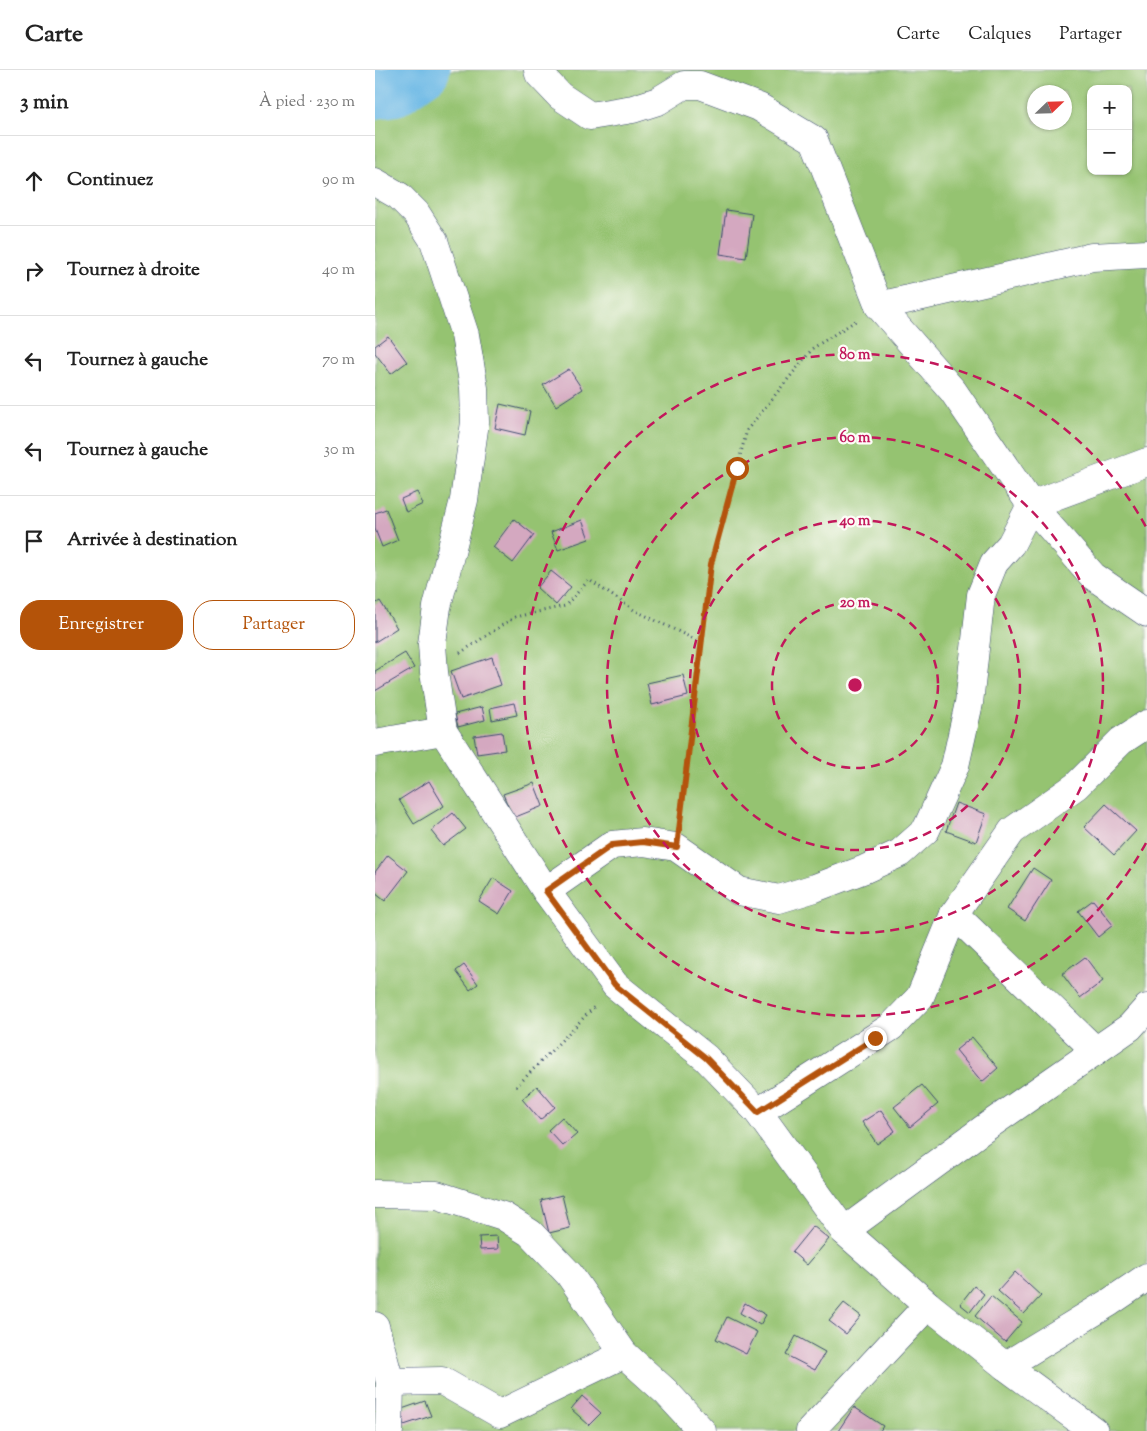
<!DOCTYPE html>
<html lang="fr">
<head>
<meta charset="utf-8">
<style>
	:root { --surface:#fff; --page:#f6f6f6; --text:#222; --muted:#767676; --line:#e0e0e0; --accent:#b45309 }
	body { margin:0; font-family:"Sorts Mill Goudy",serif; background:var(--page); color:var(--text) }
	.controls { position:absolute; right:15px; top:15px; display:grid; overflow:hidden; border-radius:10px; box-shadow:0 1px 4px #0004 }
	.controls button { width:45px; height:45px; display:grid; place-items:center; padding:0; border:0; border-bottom:1px solid var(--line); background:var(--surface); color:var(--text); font:25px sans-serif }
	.compass { position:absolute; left:652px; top:15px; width:45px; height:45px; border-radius:50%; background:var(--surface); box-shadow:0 1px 4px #0004; rotate:67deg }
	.stop { position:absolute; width:15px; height:15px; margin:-11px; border:4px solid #b45309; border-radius:50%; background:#fff }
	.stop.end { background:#b45309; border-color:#fff; box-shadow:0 1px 5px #0008 }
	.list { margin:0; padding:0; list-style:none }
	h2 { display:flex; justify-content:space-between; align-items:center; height:65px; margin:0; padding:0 20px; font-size:21px }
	h2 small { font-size:16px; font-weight:400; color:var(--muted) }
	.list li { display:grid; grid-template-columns:32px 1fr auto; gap:15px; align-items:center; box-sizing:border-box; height:90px; padding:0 20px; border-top:1px solid var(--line) }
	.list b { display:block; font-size:19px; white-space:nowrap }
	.list em { font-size:16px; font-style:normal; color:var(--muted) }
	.actions { display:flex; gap:10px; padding:15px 20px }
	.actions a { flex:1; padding:11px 0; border:1px solid var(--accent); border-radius:20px; text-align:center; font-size:18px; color:var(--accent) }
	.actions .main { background:var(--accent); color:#fff }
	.icon { flex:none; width:28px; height:28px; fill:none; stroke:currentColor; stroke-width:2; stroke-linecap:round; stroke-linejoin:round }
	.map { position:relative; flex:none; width:772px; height:1361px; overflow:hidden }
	header { display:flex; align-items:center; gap:30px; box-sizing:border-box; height:70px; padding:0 25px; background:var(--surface); border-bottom:1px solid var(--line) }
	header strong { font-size:24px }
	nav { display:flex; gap:28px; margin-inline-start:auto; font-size:18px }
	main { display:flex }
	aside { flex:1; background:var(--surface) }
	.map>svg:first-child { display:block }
	.green { fill:#95c371; stroke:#587968; fill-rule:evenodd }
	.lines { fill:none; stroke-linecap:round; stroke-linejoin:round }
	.river { stroke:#6bb8e5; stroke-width:50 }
	.building { fill:#d4a8c0 }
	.minor-casing { stroke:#3b4a6d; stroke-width:29 }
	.path { stroke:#3b4a6d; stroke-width:3; stroke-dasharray:1 4; stroke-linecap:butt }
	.minor { stroke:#fff; stroke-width:28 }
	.route { stroke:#b45309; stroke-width:6 }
	.ring { fill:none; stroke:#c2185b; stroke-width:2.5; stroke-dasharray:9 6 }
	.centre { fill:#c2185b; stroke:#fdfcf7; stroke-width:2.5 }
	.ring-label { font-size:15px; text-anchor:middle; font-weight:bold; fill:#c2185b; stroke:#fdfcf7; stroke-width:4.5; stroke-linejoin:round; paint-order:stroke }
</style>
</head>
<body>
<header>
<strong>Carte</strong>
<nav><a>Carte</a><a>Calques</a><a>Partager</a></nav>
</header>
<main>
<aside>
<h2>3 min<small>À pied · 230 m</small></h2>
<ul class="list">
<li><svg class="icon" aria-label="ahead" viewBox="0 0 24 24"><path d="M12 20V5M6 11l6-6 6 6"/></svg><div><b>Continuez</b></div><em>90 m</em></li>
<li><svg class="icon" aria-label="right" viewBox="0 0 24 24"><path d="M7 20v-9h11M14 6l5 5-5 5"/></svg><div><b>Tournez à droite</b></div><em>40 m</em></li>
<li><svg class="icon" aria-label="left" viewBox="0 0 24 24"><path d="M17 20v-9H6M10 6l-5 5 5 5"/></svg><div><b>Tournez à gauche</b></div><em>70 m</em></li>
<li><svg class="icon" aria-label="left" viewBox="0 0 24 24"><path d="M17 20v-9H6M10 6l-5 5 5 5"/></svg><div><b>Tournez à gauche</b></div><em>30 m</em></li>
<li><svg class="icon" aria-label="arrive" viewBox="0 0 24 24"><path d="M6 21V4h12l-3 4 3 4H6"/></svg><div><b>Arrivée à destination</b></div></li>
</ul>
<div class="actions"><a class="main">Enregistrer</a><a>Partager</a></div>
</aside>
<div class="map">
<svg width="772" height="1361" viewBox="0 0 772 1361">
	<rect width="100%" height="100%" fill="#fdfcf7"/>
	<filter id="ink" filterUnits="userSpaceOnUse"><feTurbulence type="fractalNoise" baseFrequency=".02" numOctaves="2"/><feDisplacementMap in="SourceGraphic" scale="10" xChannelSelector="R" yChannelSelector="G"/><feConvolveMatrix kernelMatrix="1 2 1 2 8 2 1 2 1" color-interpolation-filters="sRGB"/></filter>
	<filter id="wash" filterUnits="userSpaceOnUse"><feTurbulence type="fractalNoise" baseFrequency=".0096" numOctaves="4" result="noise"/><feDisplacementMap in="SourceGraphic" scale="20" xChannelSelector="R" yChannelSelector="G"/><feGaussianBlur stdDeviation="1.12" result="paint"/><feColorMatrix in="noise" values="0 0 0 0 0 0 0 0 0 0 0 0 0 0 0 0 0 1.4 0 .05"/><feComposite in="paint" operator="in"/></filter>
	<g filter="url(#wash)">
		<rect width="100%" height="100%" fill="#f1e2c5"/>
		<path class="green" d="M0,0H772V1361H0ZM716,19H753V101H716ZM660,22H690V52H660Z"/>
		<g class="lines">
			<path class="river" d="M0,24L20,21L50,0"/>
		</g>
		<g id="blocks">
			<g class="building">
				<path d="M351,140L377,144L371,188L345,184Z"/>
				<path d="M13,266L32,292L16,304L0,283V276Z"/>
				<path d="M194,299L207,319L181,336L168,315Z"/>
				<path d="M125,334L155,341L150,365L120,358Z"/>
				<path d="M42,422L48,434L31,442L26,429Z"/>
				<path d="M11,439L23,470L7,477L0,459V443Z"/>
				<path d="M139,449L159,465L138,493L118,477Z"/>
				<path d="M207,450L214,469L183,480L176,462Z"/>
				<path d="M176,501L196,517L181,535L162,518Z"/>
				<path d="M5,531L22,558L0,572V534Z"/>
				<path d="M30,583L39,598L0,621V601Z"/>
				<path d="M117,587L126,615L86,629L76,601Z"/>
				<path d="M308,605L313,626L277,635L272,613Z"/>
				<path d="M139,633L142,645L117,650L115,638Z"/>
				<path d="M107,637L110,650L83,657L80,644Z"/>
				<path d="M127,662L130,680L102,684L99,666Z"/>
				<path d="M54,711L69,736L39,754L24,730Z"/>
				<path d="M159,713L168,736L138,748L128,724Z"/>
				<path d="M581,733L611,744L601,772L571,761Z"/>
				<path d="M731,734L761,761L739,785L709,757Z"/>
				<path d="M78,743L91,759L68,776L56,761Z"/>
				<path d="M13,785L33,801L10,831L0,823V802Z"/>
				<path d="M658,798L676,810L650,851L632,839Z"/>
				<path d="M118,808L138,821L124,844L104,831Z"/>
				<path d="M718,830L738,855L723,867L703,841Z"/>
				<path d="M710,887L728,911L705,928L687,904Z"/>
				<path d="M89,895L103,914L95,920L81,901Z"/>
				<path d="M597,967L623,998L607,1012L581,980Z"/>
				<path d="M547,1015L563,1034L535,1057L519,1037Z"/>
				<path d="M162,1016L180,1037L165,1050L147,1029Z"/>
				<path d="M506,1040L520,1061L502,1074L487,1052Z"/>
				<path d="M187,1047L202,1064L188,1076L173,1060Z"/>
				<path d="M187,1125L195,1158L174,1163L166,1130Z"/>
				<path d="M438,1156L454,1169L432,1195L417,1182Z"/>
				<path d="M122,1166L123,1179L105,1180L104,1167Z"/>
				<path d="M640,1202L666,1226L649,1244L623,1221Z"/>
				<path d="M599,1216L609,1224L595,1242L585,1234Z"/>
				<path d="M616,1226L647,1252L630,1272L600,1246Z"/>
				<path d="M370,1233L391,1245L385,1255L365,1243Z"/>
				<path d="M469,1233L486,1246L471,1264L454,1251Z"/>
				<path d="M352,1247L382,1262L371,1284L341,1269Z"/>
				<path d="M421,1266L450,1282L440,1300L411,1285Z"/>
				<path d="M207,1326L226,1343L214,1355L196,1339Z"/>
				<path d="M50,1331L56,1346L29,1355L24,1340Z"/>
				<path d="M479,1337L508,1356L505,1361H463Z"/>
			</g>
		</g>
	</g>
	<g filter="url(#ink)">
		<use href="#blocks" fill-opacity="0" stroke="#3b4a6d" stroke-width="1"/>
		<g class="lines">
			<g class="minor-casing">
				<g id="minor">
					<path d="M163,0L164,4L185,26L215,46L258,39L283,31L309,15H325L384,37L439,70L504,236L578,321L656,435L718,506L772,543"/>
					<path d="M0,112L24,126L41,143L59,171L90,265L99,318L100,352L89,430L62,537L57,574L59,602L68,661L171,821L240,915L331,988L383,1042L469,1161L553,1235L630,1296L719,1361"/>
					<path d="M504,236L717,187L772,184"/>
					<path d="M0,673L68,661"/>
					<path d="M171,821L237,775L268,772L301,777L364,821L404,829L440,818L490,799L525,783L551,760L580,696L594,633L606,525L619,493L636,474L656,435L772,392"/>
					<path d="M579,844L721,981"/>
					<path d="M383,1042L516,957L545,927L579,844L637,761L701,716L746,671L772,654"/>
					<path d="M0,1124L62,1125L128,1146L155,1163L194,1204L249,1284L291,1322L327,1361"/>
					<path d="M469,1161L607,1060L755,957L772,938"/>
					<path d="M0,1256L15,1312L14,1361"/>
					<path d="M630,1296L735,1232L772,1207"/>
					<path d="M15,1312L67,1311L125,1344L249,1284"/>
					<path d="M435,1361L553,1235"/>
				</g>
			</g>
			<g class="path">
				<path d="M85,583L140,547L190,536L214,510L259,540L327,573"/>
				<path d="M305,749L336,495L372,360L438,278L482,250"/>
				<path d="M141,1017L221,935"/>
			</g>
			<use href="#minor" class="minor"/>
		</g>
	</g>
	<g class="lines" filter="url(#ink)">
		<path class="route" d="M362,398L336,494L302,777L268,772L237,775L171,821L240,915L331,988L383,1042L500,968"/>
	</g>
	<g class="ring">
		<circle cx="480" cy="615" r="83"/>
		<circle cx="480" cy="615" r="165"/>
		<circle cx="480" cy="615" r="248"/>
		<path d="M771 773A331 331 0 1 1 771 457"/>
	</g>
	<circle cx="480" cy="615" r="8" class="centre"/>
	<g class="ring-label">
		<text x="480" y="289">80 m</text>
		<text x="480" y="372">60 m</text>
		<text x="480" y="455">40 m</text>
		<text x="480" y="537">20 m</text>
	</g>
</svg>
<div class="controls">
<button>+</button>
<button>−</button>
</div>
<svg class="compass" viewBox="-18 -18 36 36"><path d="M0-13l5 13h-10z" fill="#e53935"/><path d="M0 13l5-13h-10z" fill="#767676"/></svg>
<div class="stop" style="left:362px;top:398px"></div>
<div class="stop end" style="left:500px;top:968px"></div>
</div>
</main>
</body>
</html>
